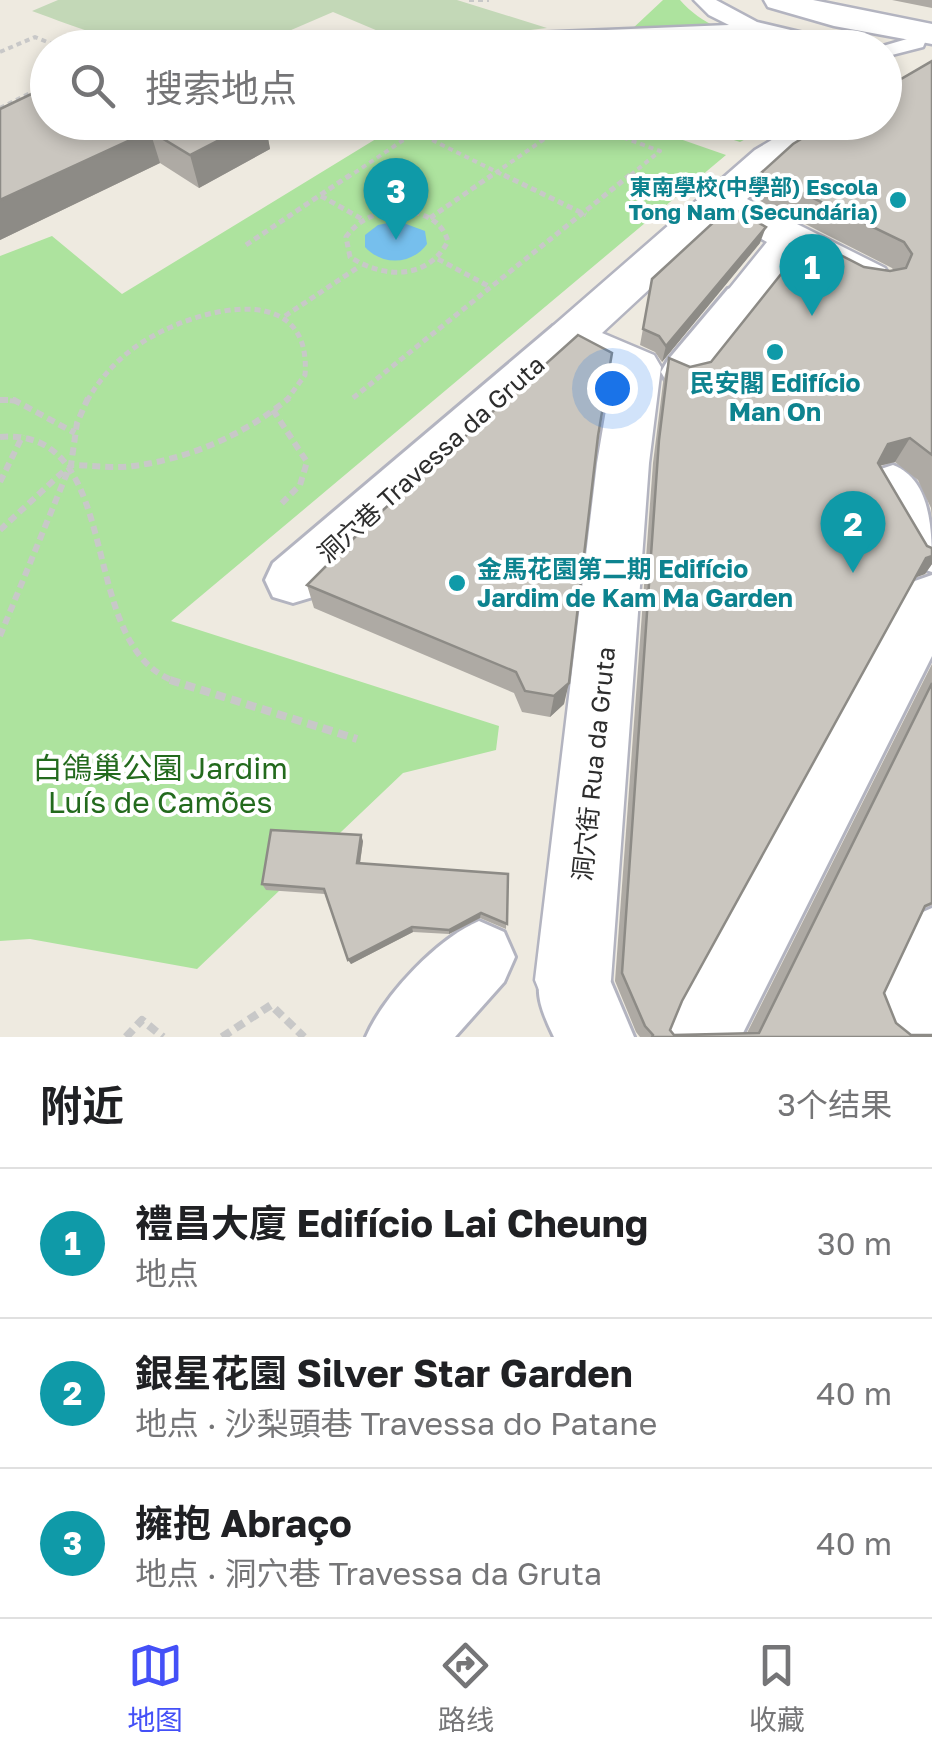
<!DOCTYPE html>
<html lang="zh">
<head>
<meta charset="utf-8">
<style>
	:root { --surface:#fff; --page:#f2f2f2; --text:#202124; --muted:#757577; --line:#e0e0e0; --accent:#4450f7 }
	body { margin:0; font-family:"Golos Text","Noto Sans SC",sans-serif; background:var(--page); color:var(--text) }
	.you { position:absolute; left:612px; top:388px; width:35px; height:35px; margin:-25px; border:8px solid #fff; border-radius:50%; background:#1a73e8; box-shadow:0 0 0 15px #1a73e833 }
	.badge { display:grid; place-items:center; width:65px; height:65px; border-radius:50%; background:var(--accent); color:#fff; font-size:32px; font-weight:700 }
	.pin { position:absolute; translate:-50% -82px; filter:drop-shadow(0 2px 5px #0008) }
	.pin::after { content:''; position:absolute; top:52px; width:35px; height:30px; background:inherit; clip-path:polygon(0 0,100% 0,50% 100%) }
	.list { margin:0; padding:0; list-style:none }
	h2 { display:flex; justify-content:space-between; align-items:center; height:130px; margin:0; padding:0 40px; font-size:42px }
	h2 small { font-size:32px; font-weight:400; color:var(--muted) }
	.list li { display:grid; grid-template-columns:65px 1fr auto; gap:30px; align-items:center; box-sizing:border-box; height:150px; padding:0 40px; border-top:2px solid var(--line) }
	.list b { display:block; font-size:38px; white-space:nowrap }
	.list p { margin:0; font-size:32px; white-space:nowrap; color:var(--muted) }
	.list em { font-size:32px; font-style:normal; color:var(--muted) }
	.icon { flex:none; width:55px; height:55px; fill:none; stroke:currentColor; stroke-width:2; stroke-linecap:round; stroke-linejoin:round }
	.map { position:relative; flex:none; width:932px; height:1037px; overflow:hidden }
	.search { position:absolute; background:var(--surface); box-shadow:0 5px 15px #0003; left:30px; right:30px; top:30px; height:110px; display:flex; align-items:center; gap:25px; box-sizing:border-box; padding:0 35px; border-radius:55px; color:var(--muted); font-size:38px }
	.sheet { height:580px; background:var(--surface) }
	nav { display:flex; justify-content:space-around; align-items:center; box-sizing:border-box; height:140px; border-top:2px solid var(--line); background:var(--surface); font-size:28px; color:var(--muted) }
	nav a { display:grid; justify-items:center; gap:5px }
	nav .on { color:var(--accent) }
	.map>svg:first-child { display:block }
	.green { fill:#ade39e }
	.cemetery { fill:#c3d8b7 }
	.water { fill:#76bfed }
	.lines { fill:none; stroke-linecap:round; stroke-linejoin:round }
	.service-casing { stroke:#b3b4c0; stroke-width:5 }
	.pedestrian-casing { stroke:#b3b4c0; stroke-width:6 }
	.minor-casing { stroke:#b3b4c0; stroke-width:5 }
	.tertiary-casing { stroke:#b3b4c0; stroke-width:5 }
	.path-far3 { stroke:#c8c8c8; stroke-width:4; stroke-dasharray:5 4; stroke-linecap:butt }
	.path-far2 { stroke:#c8c8c8; stroke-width:5; stroke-dasharray:6 4; stroke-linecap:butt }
	.path-far1 { stroke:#c8c8c8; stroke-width:6; stroke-dasharray:8 5; stroke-linecap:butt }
	.path { stroke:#c8c8c8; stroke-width:8; stroke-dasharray:10 6; stroke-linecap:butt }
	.service { fill:#fff; fill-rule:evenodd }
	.pedestrian { fill:#fff; fill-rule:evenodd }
	.minor { fill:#fff; fill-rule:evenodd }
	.tertiary { fill:#fff; fill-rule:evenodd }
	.wall { fill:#aeaaa4 }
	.shaded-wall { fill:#8d8b86 }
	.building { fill:#cac6bf; stroke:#8d8b86; stroke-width:2.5 }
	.culture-dot { fill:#0f9aa8; stroke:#fff; stroke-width:4 }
	.labels { text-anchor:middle; stroke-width:8; stroke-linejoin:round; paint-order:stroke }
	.far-culture-label { font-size:22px; font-weight:bold; fill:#0d838f; stroke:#fff; text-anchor:end }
	.culture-label { font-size:25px; font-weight:bold; fill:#0d838f; stroke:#fff }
	.street-label { font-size:25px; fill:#2d2d2d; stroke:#fff }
	.near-park-label { font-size:30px; fill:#236a1d; stroke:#fff }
</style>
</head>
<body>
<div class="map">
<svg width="932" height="1037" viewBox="0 0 932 1037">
	<rect width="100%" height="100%" fill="#eeeae0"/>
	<g class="green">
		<path d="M663,0H680C705,29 743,38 779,47L477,48L507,35L631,30Z"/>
		<path d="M402,123H634L726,155L171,621L499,726L496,750L403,773L197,969L30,939L0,941V256L52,236L122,294Z"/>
		<path d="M681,123H776L740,142Z"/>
	</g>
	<path class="cemetery" d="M58,0H457L547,28L506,33L473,47H416L333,12L268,40L251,33C181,71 101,36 32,11Z"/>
	<path class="water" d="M398,221L425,231L427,244C412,265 382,266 365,247V235L378,225Z"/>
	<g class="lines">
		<g class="service-casing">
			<g id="service">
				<path d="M694,0H716L757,22L850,44L853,48H808L761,36L481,48L508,34L729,25L709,15Z"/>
				<path d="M919,27L929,33L923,47L884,57V48H876L907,39L912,29Z"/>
			</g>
		</g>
		<g class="pedestrian-casing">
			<g id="pedestrian">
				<path d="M743,285L758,289L764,299L758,309L700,384L684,388L668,384L661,372L668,360L728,289Z"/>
				<path d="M569,322L585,326L591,337L585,348L313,597L293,603L273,597L265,580L273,563L553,326Z"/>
				<path d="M893,465C932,480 932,532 932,572L913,566L867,485L875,471Z"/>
				<path d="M932,575V656L741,1037H663L674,1010L912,582Z"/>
				<path d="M932,908V1037H888L878,1028L867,1002L907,919Z"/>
				<path d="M479,921L504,932L515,957L504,982L455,1037H366C384,995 437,939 479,921Z"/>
				<path d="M573,944L599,954L634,1037H554C538,1004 533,988 547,954Z"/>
			</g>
		</g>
		<g class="minor-casing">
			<path id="minor" d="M802,122H847L842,130L783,166L747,199L885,268L891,278L885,288C853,296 825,273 798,258C778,284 764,319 727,309L721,299L767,242L725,219L602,333L654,355L661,367L649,463L611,980L600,1007L573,1018L546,1007L535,980L597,463L612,375L553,348L546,337L553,326L755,150Z"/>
		</g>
		<g class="tertiary-casing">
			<path id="tertiary" d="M764,0H813L932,24V44L834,26L768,7Z"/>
		</g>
		<g class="path-far3">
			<path d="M469,0H489"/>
			<path d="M82,48L92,43L105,48"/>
			<path d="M0,52L35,37L62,48"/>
			<path d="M0,108L48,84"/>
			<path d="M581,122L660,151L627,178"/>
			<path d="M416,132L509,178"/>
			<path d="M347,178L430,122"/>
			<path d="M488,178L569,122"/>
		</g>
		<g class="path-far2">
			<path d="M504,175L586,215"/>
			<path d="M321,196L362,219"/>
			<path d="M404,210C425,214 441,220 448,241C428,280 384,279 350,257L346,237C361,216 380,212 404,210Z"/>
			<path d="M430,218L492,175"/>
			<path d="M246,245L350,175"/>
			<path d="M438,259L490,287"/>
			<path d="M285,316L360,266"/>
			<path d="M353,398L630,175"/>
			<path d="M0,400L15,401"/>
			<path d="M87,401C103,373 125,351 153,336C206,306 312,282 305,375L286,401"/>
		</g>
		<g class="path-far1">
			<path d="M88,398L77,423L71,465C92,465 113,469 133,466C189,459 246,434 289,398"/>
			<path d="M0,400H14L75,433"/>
			<path d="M273,410L307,462L300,485L279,506"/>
			<path d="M0,437C129,426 73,649 177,682"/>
			<path d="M0,482L23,435"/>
			<path d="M0,530L66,469"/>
			<path d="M0,636L70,466"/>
		</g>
		<g class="path">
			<path d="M170,680L357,739"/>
			<path d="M126,1037L142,1020L163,1037"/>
			<path d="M222,1037L271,1005L304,1037"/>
		</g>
		<use href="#service" class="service"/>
		<use href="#pedestrian" class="pedestrian"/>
		<use href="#minor" class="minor"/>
		<use href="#tertiary" class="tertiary"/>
	</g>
	<g class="wall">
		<path d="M892,0H932V8Z"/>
		<path d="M932,61V520L931,508L918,480L895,462L879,466L927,546L932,548V564L925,574L915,577L682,1001L670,1030L674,1035L747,1033L932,664V905L924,908L884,993L896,1023L911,1035L932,1037H640L636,1032L615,981L653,463L663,383L669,358L690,367L711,362L864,267L890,271H894L892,268L754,198L761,173Z"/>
		<path d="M0,109L265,122L270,149L199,188L160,163L0,240Z"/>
		<path d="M760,243L662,362L655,352L640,345L652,279Z"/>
		<path d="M598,436L564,704L550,717L522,712L514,693L314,608L307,585Z"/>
		<path d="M363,841L360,864L508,874L506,929L480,918L449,934L413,932L351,964L325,894L266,890L262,884Z"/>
	</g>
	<g class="shaded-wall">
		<path d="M254,122H265L270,149L199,188L190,155Z"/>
		<path d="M150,131L160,163L0,240V200Z"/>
		<path d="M766,227L760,243L662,362L666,346Z"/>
		<path d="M910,438L895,462L874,467L888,444Z"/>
		<path d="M932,556V564L925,574L909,580L926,558Z"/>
		<path d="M569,683L564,704L550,717L554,696Z"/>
		<path d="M361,835L363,841L359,869L357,863Z"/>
		<path d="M481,913L480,918L449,934V930Z"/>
		<path d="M412,927L413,932L351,964L348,960Z"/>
	</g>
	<g class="building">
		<path d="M932,61V455L910,438L888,444L878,463L927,546L932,548V556L926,558L682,1001L670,1030L674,1035L759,1033L932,683V903L925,906L884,993L896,1023L911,1035H932V1037H652L653,1035L645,1026L622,973L659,440L669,358L690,367L711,362L809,239L864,267L890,271L906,268L912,254L904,242L761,173L793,144L829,122H884V89Z"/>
		<path d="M48,86V122H254L190,155L150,131L0,200V109Z"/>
		<path d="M730,207L766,227L666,346L659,336L643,329L652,279Z"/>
		<path d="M578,335L612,353L598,436L569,683L554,696L525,691L516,672L307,585L372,520Z"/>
		<path d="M271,830L361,835L357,863L508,874L507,924L481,913L449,930L412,927L348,960L324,889L262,884Z"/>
	</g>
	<g class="culture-dot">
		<circle cx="898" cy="200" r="10"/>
		<circle cx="775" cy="352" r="10"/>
		<circle cx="457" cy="583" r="10"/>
	</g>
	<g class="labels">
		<g class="far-culture-label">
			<text x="878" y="195">東南學校(中學部) Escola<tspan x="878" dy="25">Tong Nam (Secundária)</tspan></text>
		</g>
		<g class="culture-label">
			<text x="775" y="392">民安閣 Edifício<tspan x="775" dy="29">Man On</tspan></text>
			<text x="477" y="578" text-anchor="start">金馬花園第二期 Edifício<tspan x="477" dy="29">Jardim de Kam Ma Garden</tspan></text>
		</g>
		<g class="street-label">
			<text transform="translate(431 459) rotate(-42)" y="9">洞穴巷 Travessa da Gruta</text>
			<text transform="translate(594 764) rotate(-84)" y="9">洞穴街 Rua da Gruta</text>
		</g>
		<g class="near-park-label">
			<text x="160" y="779">白鴿巢公園 Jardim<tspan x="160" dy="34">Luís de Camões</tspan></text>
		</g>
	</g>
</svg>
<div class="you"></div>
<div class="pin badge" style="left:812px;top:316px;background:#0f9aa8">1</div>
<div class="pin badge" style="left:853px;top:573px;background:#0f9aa8">2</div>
<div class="pin badge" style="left:396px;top:240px;background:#0f9aa8">3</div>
<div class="search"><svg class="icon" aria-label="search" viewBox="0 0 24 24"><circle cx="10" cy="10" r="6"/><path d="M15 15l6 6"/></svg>搜索地点</div>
</div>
<section class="sheet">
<h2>附近<small>3个结果</small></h2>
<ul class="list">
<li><span class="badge" style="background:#0f9aa8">1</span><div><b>禮昌大廈 Edifício Lai Cheung</b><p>地点</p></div><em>30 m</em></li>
<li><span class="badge" style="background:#0f9aa8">2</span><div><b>銀星花園 Silver Star Garden</b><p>地点 · 沙梨頭巷 Travessa do Patane</p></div><em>40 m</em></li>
<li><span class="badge" style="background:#0f9aa8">3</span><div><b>擁抱 Abraço</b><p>地点 · 洞穴巷 Travessa da Gruta</p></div><em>40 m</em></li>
</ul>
</section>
<nav>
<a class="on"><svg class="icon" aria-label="map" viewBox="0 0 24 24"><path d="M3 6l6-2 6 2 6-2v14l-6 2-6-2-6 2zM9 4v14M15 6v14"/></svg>地图</a>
<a><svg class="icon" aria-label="directions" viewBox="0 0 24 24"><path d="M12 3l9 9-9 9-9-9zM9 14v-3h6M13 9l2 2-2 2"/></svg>路线</a>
<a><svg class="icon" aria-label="saved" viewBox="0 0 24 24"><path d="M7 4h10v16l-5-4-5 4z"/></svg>收藏</a>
</nav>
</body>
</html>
